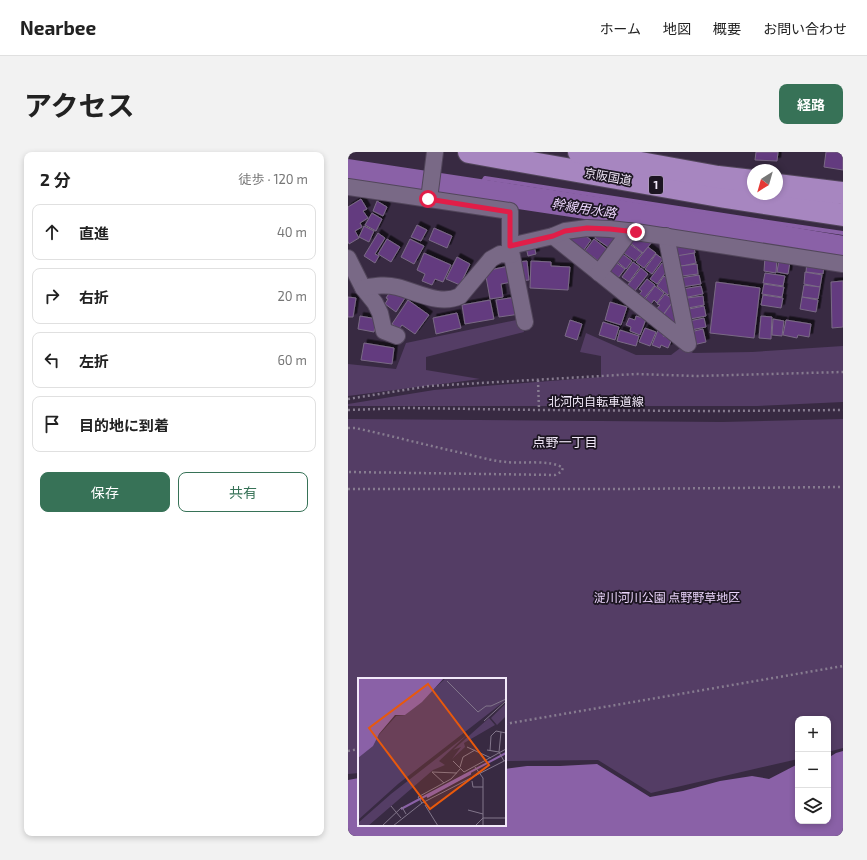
<!DOCTYPE html>
<html lang="ja">
<head>
<meta charset="utf-8">
<style>
	:root { --surface:#fff; --page:#f2f2f2; --text:#222; --muted:#767676; --line:#e0e0e0; --accent:#377257 }
	body { margin:0; font-family:"Exo 2","Noto Sans JP",sans-serif; background:var(--page); color:var(--text) }
	.controls { position:absolute; right:12px; bottom:12px; display:grid; overflow:hidden; border-radius:8px; box-shadow:0 2px 6px #0003 }
	.controls button { width:36px; height:36px; display:grid; place-items:center; padding:0; border:0; border-bottom:1px solid var(--line); background:var(--surface); color:var(--text); font:20px sans-serif }
	.compass { position:absolute; left:399px; top:12px; width:36px; height:36px; border-radius:50%; background:var(--surface); box-shadow:0 2px 6px #0003; rotate:217deg }
	.stop { position:absolute; width:12px; height:12px; margin:-9px; border:3px solid #e11d48; border-radius:50%; background:#fff }
	.stop.end { background:#e11d48; border-color:#fff; box-shadow:0 1px 4px #0008 }
	.list { margin:0; padding:0; list-style:none }
	h2 { display:flex; justify-content:space-between; align-items:center; height:52px; margin:0; padding:0 16px; font-size:17px }
	h2 small { font-size:13px; font-weight:400; color:var(--muted) }
	.list li { display:grid; grid-template-columns:26px 1fr auto; gap:12px; align-items:center; box-sizing:border-box; height:56px; margin:0 8px 8px; padding:0 8px; border:1px solid var(--line); border-radius:8px }
	.list b { display:block; font-size:15px; white-space:nowrap }
	.list em { font-size:13px; font-style:normal; color:var(--muted) }
	.actions { display:flex; gap:8px; padding:12px 16px }
	.actions a { flex:1; padding:9px 0; border:1px solid var(--accent); border-radius:8px; text-align:center; font-size:14px; color:var(--accent) }
	.actions .main { background:var(--accent); color:#fff }
	.icon { flex:none; width:22px; height:22px; fill:none; stroke:currentColor; stroke-width:2; stroke-linecap:round; stroke-linejoin:round }
	.map { position:relative; flex:none; width:495px; height:684px; overflow:hidden; border-radius:8px }
	header { display:flex; align-items:center; gap:24px; box-sizing:border-box; height:56px; padding:0 20px; background:var(--surface); border-bottom:1px solid var(--line) }
	header strong { font-size:19px }
	nav { display:flex; gap:22px; margin-inline-start:auto; font-size:14px }
	.intro { display:flex; align-items:center; justify-content:space-between; box-sizing:border-box; height:96px; padding:0 24px }
	h1 { margin:0; font-size:28px }
	.button { padding:10px 18px; border-radius:8px; background:var(--accent); color:#fff; font-size:14px; font-weight:700 }
	main { display:flex; gap:24px; padding:0 24px }
	aside { flex:1; background:var(--surface); border-radius:8px; box-shadow:0 2px 6px #0003 }
	.map>svg:first-child { display:block }
	.green { fill:#543d65 }
	.water { fill:#8a61a7 }
	.lines { fill:none; stroke-linecap:round; stroke-linejoin:round }
	.stream { stroke:#8a61a7; stroke-width:4 }
	.river { stroke:#8a61a7; stroke-width:24 }
	.building { fill:#643b7f; stroke:#7a6a86; filter:url(#shadow) }
	.street-casing { stroke:#52465b; stroke-width:18 }
	.highway-casing { stroke:#52465b; stroke-width:24 }
	.path { stroke:#877c90; stroke-width:2.5; stroke-dasharray:2 3; stroke-linecap:butt }
	.street { stroke:#796986; stroke-width:16 }
	.highway { stroke:#a786c0; stroke-width:22 }
	.route { stroke:#e11d48; stroke-width:5 }
	.labels { text-anchor:middle; stroke-width:3.5; stroke-linejoin:round; paint-order:stroke }
	.shield { fill:#1c1521; stroke:#b2a9b8; stroke-width:1 }
	.shield-label { font-size:11px; font-weight:bold; fill:#f2e9f9 }
	.street-label { font-size:12px; fill:#f2e9f9; stroke:#1c1521 }
	.park-label { font-size:12px; fill:#ebd5fc; stroke:#1c1521 }
	.water-label { font-size:13px; font-style:italic; fill:#ead4fb; stroke:#1c1521 }
	.neighbourhood-label { font-size:13px; fill:#f2e9f9; stroke:#1c1521 }
	.inset-river { fill:none; stroke:#8a61a7; stroke-width:2 }
	.inset-road { fill:none; stroke:#82768b; stroke-width:1 }
	.view { fill:#e8590c; fill-opacity:0.15; stroke:#e8590c; stroke-width:2 }
	.inset-edge { fill:none; stroke:#f2e9f9; stroke-width:2 }
</style>
</head>
<body>
<header>
<strong>Nearbee</strong>
<nav><a>ホーム</a><a>地図</a><a>概要</a><a>お問い合わせ</a></nav>
</header>
<div class="intro"><h1>アクセス</h1><a class="button">経路</a></div>
<main>
<aside>
<h2>2 分<small>徒歩 · 120 m</small></h2>
<ul class="list">
<li><svg class="icon" aria-label="ahead" viewBox="0 0 24 24"><path d="M12 20V5M6 11l6-6 6 6"/></svg><div><b>直進</b></div><em>40 m</em></li>
<li><svg class="icon" aria-label="right" viewBox="0 0 24 24"><path d="M7 20v-9h11M14 6l5 5-5 5"/></svg><div><b>右折</b></div><em>20 m</em></li>
<li><svg class="icon" aria-label="left" viewBox="0 0 24 24"><path d="M17 20v-9H6M10 6l-5 5 5 5"/></svg><div><b>左折</b></div><em>60 m</em></li>
<li><svg class="icon" aria-label="arrive" viewBox="0 0 24 24"><path d="M6 21V4h12l-3 4 3 4H6"/></svg><div><b>目的地に到着</b></div></li>
</ul>
<div class="actions"><a class="main">保存</a><a>共有</a></div>
</aside>
<div class="map">
<svg width="495" height="684" viewBox="0 0 495 684">
	<defs>
		<filter id="shadow"><feDropShadow dx="3.5" dy="-3.5" stdDeviation="0" flood-color="#0009"/></filter>
	</defs>
	<rect width="100%" height="100%" fill="#382a42"/>
	<g class="green">
		<path d="M173,167L176,180L78,205V218L132,227L0,244V212L48,217L58,191Z"/>
		<path d="M238,181L288,203H323L335,194L345,201L404,200L495,194V250L409,254H0V252L86,238L253,225V204L232,200Z"/>
		<path d="M0,267L374,270L495,267V596L480,600V567H450V607L303,641L250,608L157,609V527H11V621L0,622Z"/>
	</g>
	<path class="water" d="M495,599V684H0V628L11,626V673H157V617L179,614H212L249,612L302,645L335,639L372,629L404,624L421,627L450,612V669H480V606L488,601Z"/>
	<g class="lines">
		<path class="stream" d="M129,39L137,26L427,71L495,81"/>
		<path class="river" d="M0,19L402,80L495,96"/>
	</g>
	<g class="building">
		<path d="M408,0H430L429,9L407,8Z"/>
		<path d="M478,0H495V18L476,15Z"/>
		<path d="M13,47L19,57L15,59L20,66L12,71L14,75L7,79L11,86L1,92L0,89V55Z"/>
		<path d="M29,49L39,55L35,64L25,59Z"/>
		<path d="M24,61L34,67L28,79L17,73Z"/>
		<path d="M69,73L79,78L73,89L63,85Z"/>
		<path d="M16,74L26,79L21,90L11,85Z"/>
		<path d="M86,76L104,84L99,96L81,88Z"/>
		<path d="M231,79L243,88L235,99L219,88Z"/>
		<path d="M252,79L271,85L263,97L247,86Z"/>
		<path d="M30,81L37,86L27,102L31,104L27,111L16,104Z"/>
		<path d="M285,84L304,90L295,101L281,90Z"/>
		<path d="M39,87L52,95L43,110L30,102Z"/>
		<path d="M62,87L76,94L66,112L53,105Z"/>
		<path d="M246,87L260,98L252,110L237,99Z"/>
		<path d="M345,89L347,101L326,105L324,91Z"/>
		<path d="M279,90L294,101L287,109L273,99Z"/>
		<path d="M186,94L188,102L180,104L178,95Z"/>
		<path d="M300,95L308,101L296,116L288,110Z"/>
		<path d="M272,100L284,109L278,117L267,108Z"/>
		<path d="M76,101L103,113L95,130L87,127L84,133L74,129L77,122L69,118Z"/>
		<path d="M346,101L348,111L330,115L328,104Z"/>
		<path d="M308,102L315,107L304,122L297,117Z"/>
		<path d="M109,105L122,112L112,133L98,127Z"/>
		<path d="M417,105L429,107L428,121L416,119Z"/>
		<path d="M264,108L277,117L270,126L258,117Z"/>
		<path d="M431,108L442,110L440,122L429,120Z"/>
		<path d="M179,109L181,128L171,129L169,110Z"/>
		<path d="M183,109L203,110V114L222,115L220,138L182,136Z"/>
		<path d="M459,109L476,112L475,122L458,120Z"/>
		<path d="M285,110L292,115L281,130L274,125Z"/>
		<path d="M314,111L321,116L309,132L302,127Z"/>
		<path d="M349,112L350,122L334,124L332,114Z"/>
		<path d="M161,114L164,130L153,132L155,145L142,147L137,119Z"/>
		<path d="M293,116L300,122L286,140L279,134Z"/>
		<path d="M457,120L474,123L472,135L456,132Z"/>
		<path d="M417,121L437,124L435,134L415,131Z"/>
		<path d="M351,123L353,132L334,135L332,126Z"/>
		<path d="M316,124L322,129L319,133L324,138L320,143L309,134Z"/>
		<path d="M299,127L307,133L294,149L289,145L294,139L291,137Z"/>
		<path d="M495,129V175L484,176L483,130Z"/>
		<path d="M368,130L412,136L406,186L362,181Z"/>
		<path d="M416,132L436,135L434,145L414,142Z"/>
		<path d="M456,133L472,135L470,147L454,145Z"/>
		<path d="M307,134L316,141L309,151L306,148L301,155L295,150Z"/>
		<path d="M353,134L355,142L335,146L334,137Z"/>
		<path d="M44,137L57,146L48,160L37,152L40,147L38,146Z"/>
		<path d="M317,142L326,148L314,164L307,159L312,153L309,152Z"/>
		<path d="M415,143L435,146L433,156L413,153Z"/>
		<path d="M355,144L356,153L340,156L339,146Z"/>
		<path d="M0,145L8,146L5,165H0Z"/>
		<path d="M169,145L172,162L151,165L148,148Z"/>
		<path d="M454,145L470,148L468,160L452,157Z"/>
		<path d="M60,148L81,163L67,182L54,173L51,177L44,172Z"/>
		<path d="M142,148L146,167L117,172L114,153Z"/>
		<path d="M326,148L332,165L326,173L314,165Z"/>
		<path d="M262,150L279,155L273,173L257,168Z"/>
		<path d="M356,154L358,164L342,167L341,157Z"/>
		<path d="M109,161L113,176L88,182L85,166Z"/>
		<path d="M12,164L29,167L26,180L10,177Z"/>
		<path d="M288,164L298,167L292,183L282,179L283,175L278,173L281,166L287,168Z"/>
		<path d="M413,164L424,165L423,187L411,186Z"/>
		<path d="M356,166L358,175L343,178L341,169Z"/>
		<path d="M425,167L436,169L434,184L424,183Z"/>
		<path d="M222,168L234,172L229,188L217,184Z"/>
		<path d="M438,168L463,172L461,185L450,183L449,186L435,183Z"/>
		<path d="M255,170L271,175L267,188L251,183Z"/>
		<path d="M297,176L308,180L302,194L291,190Z"/>
		<path d="M355,177L358,190L345,193L342,180Z"/>
		<path d="M272,178L291,184L288,194L269,189Z"/>
		<path d="M310,178L317,180L315,184L324,187L320,196L313,193L312,196L304,193Z"/>
		<path d="M16,191L46,196L44,212L13,208Z"/>
	</g>
	<g class="lines">
		<g class="street-casing">
			<g id="street">
				<path d="M0,35L162,59V94L177,170"/>
				<path d="M81,47L87,0"/>
				<path d="M205,84L340,192L318,84"/>
				<path d="M162,94L205,84L217,79L239,76L262,77L288,80L495,112"/>
				<path d="M0,106L15,136L27,151L32,161L36,179L49,184"/>
				<path d="M251,121L282,79"/>
				<path d="M15,136C27,134 37,132 49,135C69,140 92,154 112,144L143,107L152,102L163,103"/>
			</g>
		</g>
		<g class="highway-casing">
			<g id="highway">
				<path d="M121,0L377,45L495,63"/>
				<path d="M231,0L370,25L405,29"/>
				<path d="M429,33L495,41"/>
			</g>
		</g>
		<g class="path">
			<path d="M190,228L191,258"/>
			<path d="M0,247L81,234L288,222L349,224L495,220"/>
			<path d="M0,258L60,256L191,258L370,259L495,258"/>
			<path d="M0,276H7C45,284 81,294 119,302C131,305 145,309 158,310C173,312 203,307 215,316L213,320L207,323L0,320"/>
			<path d="M0,337H275L495,335"/>
			<path d="M157,572L495,514"/>
			<path d="M0,599L11,597"/>
		</g>
		<use href="#street" class="street"/>
		<use href="#highway" class="highway"/>
	</g>
	<g class="lines">
		<path class="route" d="M80,47L162,60V94L205,84L217,79L239,76L262,77L288,80"/>
	</g>
	<g class="labels">
		<rect class="shield" x="301" y="24" width="14" height="18" rx="3"/>
		<g class="shield-label">
			<text x="308" y="37">1</text>
		</g>
		<g class="street-label">
			<text transform="translate(260 25) rotate(10)" y="4">京阪国道</text>
			<text x="248" y="254">北河内自転車道線</text>
		</g>
		<g class="park-label">
			<text x="319" y="450">淀川河川公園 点野野草地区</text>
		</g>
		<g class="water-label">
			<text transform="translate(236 56) rotate(9)" y="5">幹線用水路</text>
		</g>
		<g class="neighbourhood-label">
			<text x="217" y="295">点野一丁目</text>
		</g>
	</g>
	<g transform="translate(10 526)">
		<rect width="148" height="148" fill="#382a42"/>
		<path d="M88,0H148V22L40,106L0,142V80L38,38L47,37ZM148,25V38L139,47L133,40ZM131,40L137,47L106,65L107,69L94,81L103,69L95,72ZM110,56L81,83L87,87L75,92L10,148H0V145L33,116Z" fill="#543d65"/>
		<path d="M0,0H86L64,24L47,37H37L21,56L15,68L0,80Z" fill="#8a61a7"/>
		<path class="inset-river" d="M69,119L112,96V94M43,131L148,75"/>
		<path class="inset-road" d="M89,3L120,34L128,28H133L148,21M126,43L148,23M109,69L133,80M129,72L141,74L146,83M132,73L133,58L138,53L148,55M141,74L143,54M95,83L106,94L148,71M102,89L105,79L117,72M117,89L125,100V148M114,103L115,109H125M86,105L74,94L99,95M64,125L60,119L93,101L103,90M67,127L80,148M33,128L43,140M110,132L125,136M24,148L44,129L48,136M35,148L64,125L148,82M117,148L125,140H148"/>
		<path class="view" d="M70,6L131,87L72,131L11,50Z"/>
		<rect width="148" height="148" class="inset-edge"/>
	</g>
</svg>
<div class="controls">
<button>+</button>
<button>−</button>
<button><svg class="icon" aria-label="layers" viewBox="0 0 24 24"><path d="M12 4l9 5-9 5-9-5zM3 14l9 5 9-5"/></svg></button>
</div>
<svg class="compass" viewBox="-18 -18 36 36"><path d="M0-13l5 13h-10z" fill="#e53935"/><path d="M0 13l5-13h-10z" fill="#767676"/></svg>
<div class="stop" style="left:80px;top:47px"></div>
<div class="stop end" style="left:288px;top:80px"></div>
</div>
</main>
</body>
</html>
